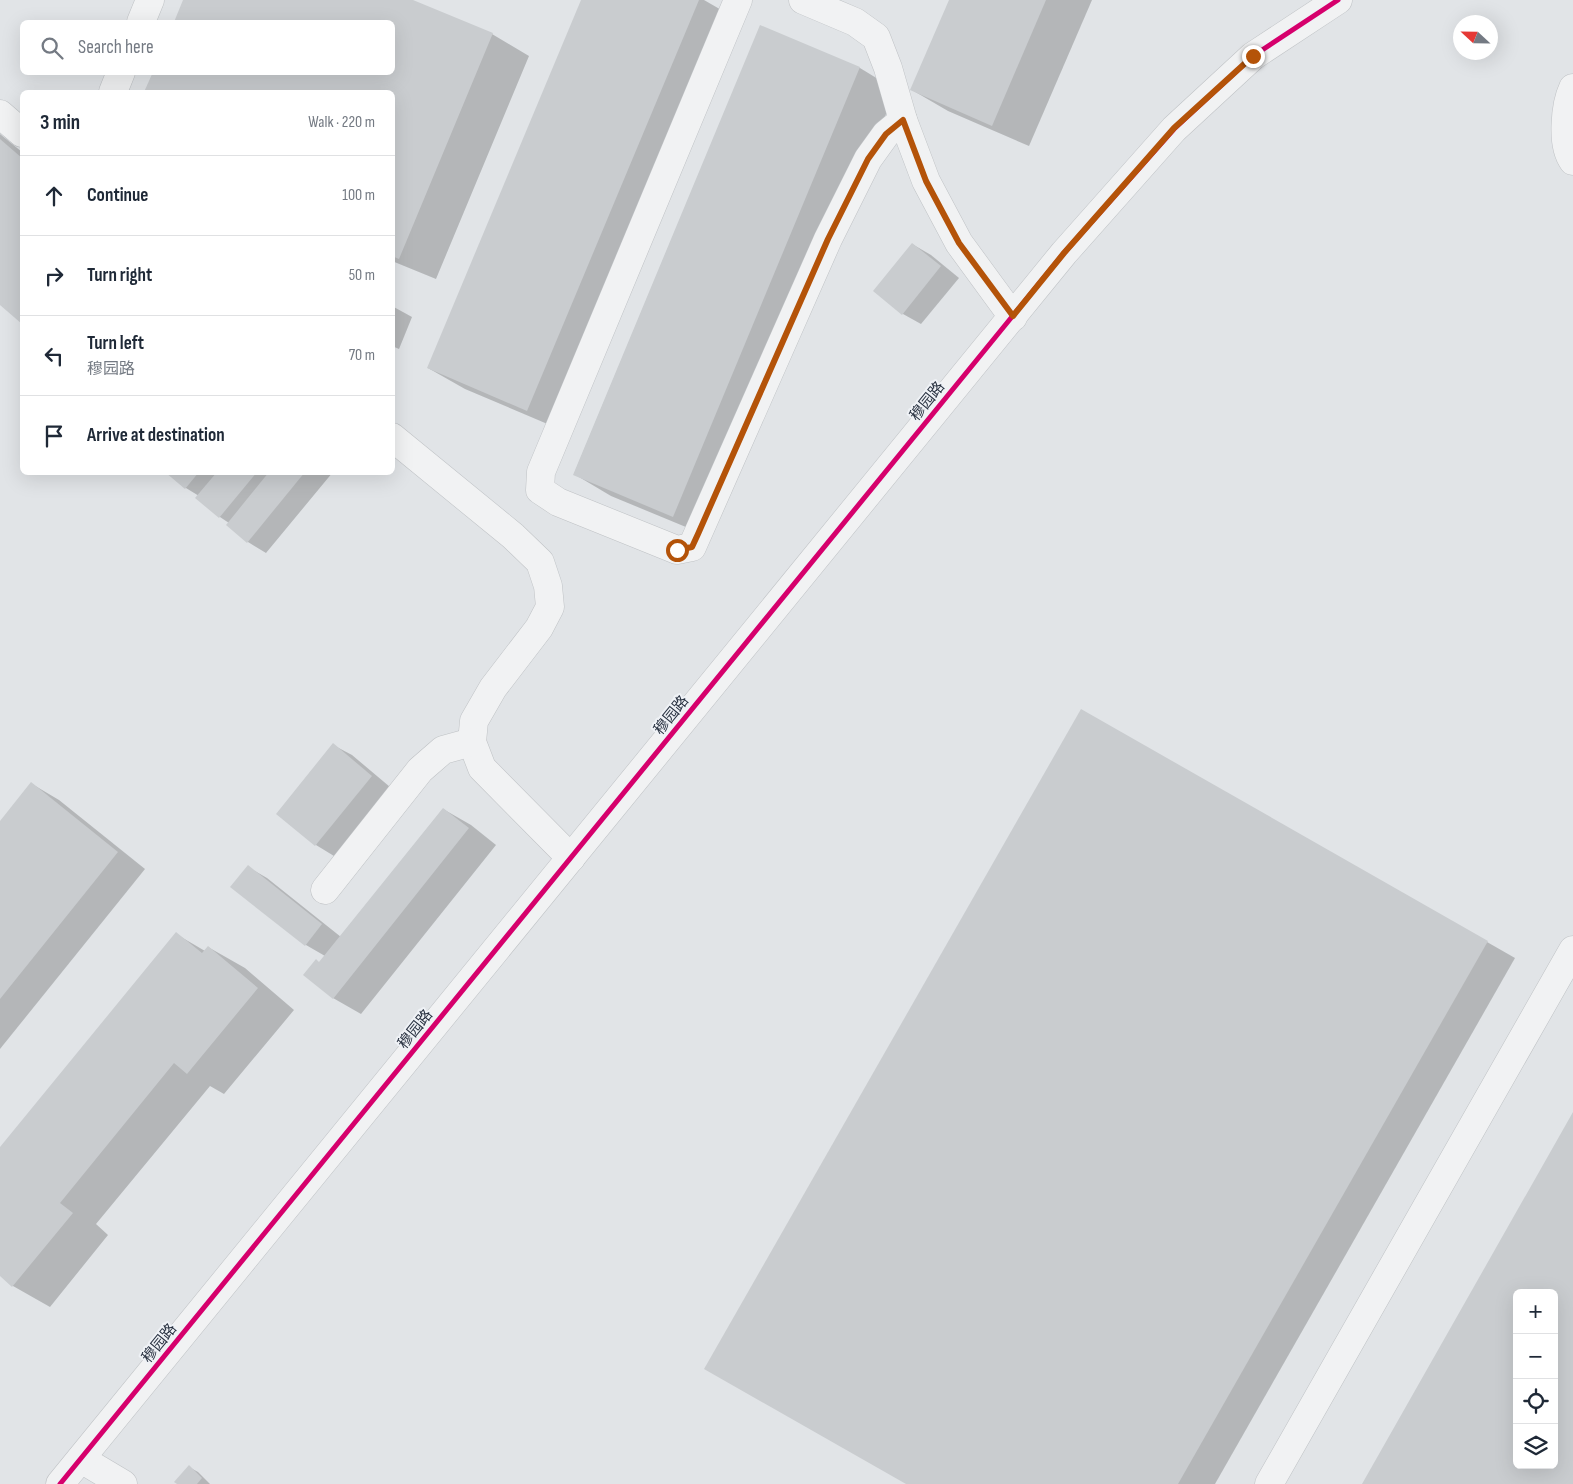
<!DOCTYPE html>
<html lang="en">
<head>
<meta charset="utf-8">
<style>
	:root { --surface:#fff; --page:#f6f6f7; --text:#1f2937; --muted:#747a83; --line:#e0e1e3 }
	body { margin:0; font-family:"Sofia Sans Condensed","Noto Sans SC",sans-serif; background:var(--page); color:var(--text) }
	.controls { position:absolute; right:15px; bottom:15px; display:grid; overflow:hidden; border-radius:8px; box-shadow:0 5px 20px #0002 }
	.controls button { width:45px; height:45px; display:grid; place-items:center; padding:0; border:0; border-bottom:1px solid var(--line); background:var(--surface); color:var(--text); font:25px sans-serif }
	.compass { position:absolute; left:1453px; top:15px; width:45px; height:45px; border-radius:50%; background:var(--surface); box-shadow:0 5px 20px #0002; rotate:292deg }
	.stop { position:absolute; width:15px; height:15px; margin:-11px; border:4px solid #b45309; border-radius:50%; background:#fff }
	.stop.end { background:#b45309; border-color:#fff; box-shadow:0 1px 5px #0008 }
	.list { margin:0; padding:0; list-style:none }
	h2 { display:flex; justify-content:space-between; align-items:center; height:65px; margin:0; padding:0 20px; font-size:21px }
	h2 small { font-size:16px; font-weight:400; color:var(--muted) }
	.list li { display:grid; grid-template-columns:32px 1fr auto; gap:15px; align-items:center; box-sizing:border-box; height:80px; padding:0 20px; border-top:1px solid var(--line) }
	.list b { display:block; font-size:19px; white-space:nowrap }
	.list p { margin:0; font-size:16px; white-space:nowrap; color:var(--muted) }
	.list em { font-size:16px; font-style:normal; color:var(--muted) }
	.icon { flex:none; width:28px; height:28px; fill:none; stroke:currentColor; stroke-width:2; stroke-linecap:round; stroke-linejoin:round }
	.map { position:relative; flex:none; width:1573px; height:1484px; overflow:hidden }
	.search { position:absolute; background:var(--surface); box-shadow:0 5px 20px #0002; left:20px; top:20px; width:375px; height:55px; display:flex; align-items:center; gap:12px; box-sizing:border-box; padding:0 18px; border-radius:8px; color:var(--muted); font-size:19px }
	.panel { position:absolute; background:var(--surface); box-shadow:0 5px 20px #0002; left:20px; top:90px; width:375px; height:385px; border-radius:8px }
	.map>svg:first-child { display:block }
	.shadow { fill:#0003 }
	.building { fill:#c9cccf; fill-rule:evenodd }
	.lines { fill:none; stroke-linecap:round; stroke-linejoin:round }
	.minor-casing { stroke:#bfc2c5; stroke-width:29 }
	.minor { stroke:#f1f2f3; stroke-width:28 }
	.cycleway-casing { stroke:#eff2f6; stroke-width:8 }
	.cycleway { stroke:#d6006c; stroke-width:5 }
	.route { stroke:#b45309; stroke-width:6 }
	.labels { text-anchor:middle; stroke-width:4; stroke-linejoin:round; paint-order:stroke }
	.street-label { font-size:15px; fill:#283140; stroke:#eff2f6 }
</style>
</head>
<body>
<div class="map">
<svg width="1573" height="1484" viewBox="0 0 1573 1484">
	<rect width="100%" height="100%" fill="#e1e4e7"/>
	<g class="shadow">
		<path d="M184,0H410L492,34L529,56L436,279L392,261V92H146L154,72H392V22H175Z"/>
		<path d="M583,0H704L737,19L564,431L465,389L428,368Z"/>
		<path d="M951,0H1092L1029,146L948,111L912,90Z"/>
		<path d="M760,27L860,68L896,90L710,537L611,496L574,474Z"/>
		<path d="M0,134L22,152V322L0,304Z"/>
		<path d="M912,244L931,255L959,278L921,324L903,314Z"/>
		<path d="M392,306L412,317L399,349L392,346Z"/>
		<path d="M167,472H333L266,553L248,542L229,523L220,517L197,498L199,496L186,488Z"/>
		<path d="M1081,710L1515,958L1215,1484H908Z"/>
		<path d="M333,745L352,755L390,787L334,856L316,845Z"/>
		<path d="M32,784L59,800L145,869L0,1049V823Z"/>
		<path d="M443,809L471,825L496,845L361,1014L333,998L320,963L325,956L306,945L248,867L267,878L341,937Z"/>
		<path d="M176,934L205,951L208,947L245,968L294,1010L224,1094L210,1086L96,1224L108,1235L50,1307L13,1286L0,1275V1149Z"/>
		<path d="M189,1467L198,1472L210,1484H179Z"/>
	</g>
	<g class="building">
		<path d="M183,0H413L493,33L399,259L392,256V92H144L153,72H392V22H174Z"/>
		<path d="M581,0H699L527,411L427,368Z"/>
		<path d="M949,0H1046L992,126L910,90Z"/>
		<path d="M760,25L860,67L673,517L573,475Z"/>
		<path d="M0,139L22,158V324L0,305Z"/>
		<path d="M912,243L941,266L902,315L873,291Z"/>
		<path d="M165,472H199L185,489Z"/>
		<path d="M217,472H257L219,518L195,498Z"/>
		<path d="M269,472H305L247,543L226,525Z"/>
		<path d="M1081,709L1488,941L1178,1484H906L704,1369Z"/>
		<path d="M333,743L372,776L315,846L276,814Z"/>
		<path d="M31,782L118,852L0,999V821Z"/>
		<path d="M443,808L469,828L333,999L303,975L316,959L319,962Z"/>
		<path d="M248,865L322,924L305,946L230,887Z"/>
		<path d="M176,932L202,953L208,946L258,988L187,1074L174,1063L60,1203L73,1213L12,1287L0,1276V1147Z"/>
		<path d="M1573,1112V1484H1362ZM1517,1293H1554V1465H1517Z"/>
		<path d="M189,1465L202,1478L197,1484H177L174,1482Z"/>
	</g>
	<g class="lines">
		<g class="minor-casing">
			<g id="minor">
				<path d="M738,0L541,472L540,490L558,502L677,550L692,547L828,239L868,159L886,134L903,120"/>
				<path d="M803,0L855,22L876,37L888,68L903,120L926,181L959,243L1013,317"/>
				<path d="M141,22L150,0"/>
				<path d="M1573,88C1565,105 1561,145 1573,161"/>
				<path d="M113,92L121,72"/>
				<path d="M0,114L22,133"/>
				<path d="M392,437L513,536L540,562L548,586L550,607L539,628L493,688L474,721L472,742L482,768L571,858"/>
				<path d="M325,890L420,770L443,750L472,742"/>
				<path d="M81,1459L123,1484"/>
				<path d="M60,1484L1064,253L1174,129L1253,56L1338,0"/>
				<path d="M1269,1484L1573,950"/>
			</g>
		</g>
		<use href="#minor" class="minor"/>
		<g class="cycleway-casing">
			<path id="cycleway" d="M60,1484L1064,253L1174,129L1253,56L1338,0"/>
		</g>
		<use href="#cycleway" class="cycleway"/>
	</g>
	<g class="lines">
		<path class="route" d="M677,550L692,547L698,534L828,239L868,159L886,134L903,120L926,181L959,243L1013,316L1064,253L1174,128L1253,56"/>
	</g>
	<g class="labels">
		<g class="street-label">
			<text transform="translate(927 401) rotate(-51)" y="5">穆园路</text>
			<text transform="translate(671 715) rotate(-51)" y="5">穆园路</text>
			<text transform="translate(415 1029) rotate(-51)" y="5">穆园路</text>
			<text transform="translate(159 1343) rotate(-51)" y="5">穆园路</text>
		</g>
	</g>
</svg>
<div class="controls">
<button>+</button>
<button>−</button>
<button><svg class="icon" aria-label="locate" viewBox="0 0 24 24"><circle cx="12" cy="12" r="6"/><path d="M12 2v4M12 18v4M2 12h4M18 12h4"/></svg></button>
<button><svg class="icon" aria-label="layers" viewBox="0 0 24 24"><path d="M12 4l9 5-9 5-9-5zM3 14l9 5 9-5"/></svg></button>
</div>
<svg class="compass" viewBox="-18 -18 36 36"><path d="M0-13l5 13h-10z" fill="#e53935"/><path d="M0 13l5-13h-10z" fill="#747a83"/></svg>
<div class="stop" style="left:677px;top:550px"></div>
<div class="stop end" style="left:1253px;top:56px"></div>
<div class="search"><svg class="icon" aria-label="search" viewBox="0 0 24 24"><circle cx="10" cy="10" r="6"/><path d="M15 15l6 6"/></svg>Search here</div>
<section class="panel">
<h2>3 min<small>Walk · 220 m</small></h2>
<ul class="list">
<li><svg class="icon" aria-label="ahead" viewBox="0 0 24 24"><path d="M12 20V5M6 11l6-6 6 6"/></svg><div><b>Continue</b></div><em>100 m</em></li>
<li><svg class="icon" aria-label="right" viewBox="0 0 24 24"><path d="M7 20v-9h11M14 6l5 5-5 5"/></svg><div><b>Turn right</b></div><em>50 m</em></li>
<li><svg class="icon" aria-label="left" viewBox="0 0 24 24"><path d="M17 20v-9H6M10 6l-5 5 5 5"/></svg><div><b>Turn left</b><p>穆园路</p></div><em>70 m</em></li>
<li><svg class="icon" aria-label="arrive" viewBox="0 0 24 24"><path d="M6 21V4h12l-3 4 3 4H6"/></svg><div><b>Arrive at destination</b></div></li>
</ul>
</section>
</div>
</body>
</html>
